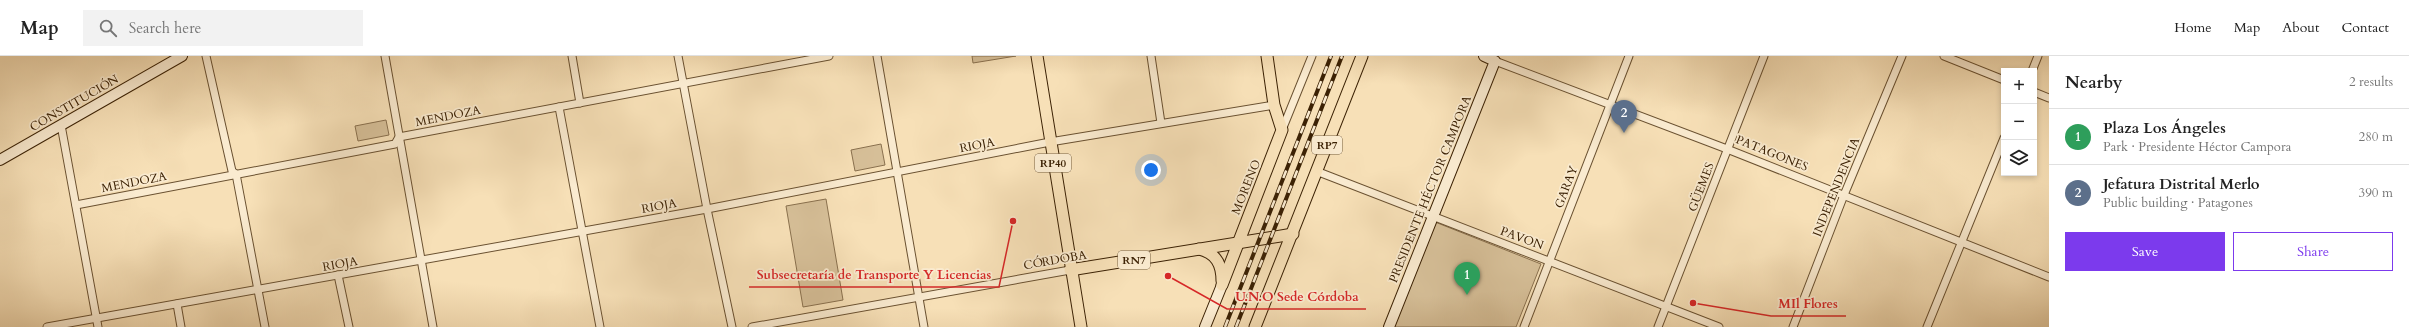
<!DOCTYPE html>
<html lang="en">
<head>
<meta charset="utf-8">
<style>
	:root { --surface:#fff; --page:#f2f2f2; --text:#222; --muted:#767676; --line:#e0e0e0; --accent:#7c3aed }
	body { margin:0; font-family:Cardo,serif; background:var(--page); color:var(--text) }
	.controls { position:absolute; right:12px; top:12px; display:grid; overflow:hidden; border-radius:0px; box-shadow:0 2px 6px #0003 }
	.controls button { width:36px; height:36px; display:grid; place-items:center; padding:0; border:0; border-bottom:1px solid var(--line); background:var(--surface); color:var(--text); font:20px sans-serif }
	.you { position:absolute; left:1151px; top:114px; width:14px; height:14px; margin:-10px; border:3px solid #fff; border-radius:50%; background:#1a73e8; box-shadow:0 0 0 6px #1a73e833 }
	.badge { display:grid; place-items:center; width:26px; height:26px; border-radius:50%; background:var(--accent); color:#fff; font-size:13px; font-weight:700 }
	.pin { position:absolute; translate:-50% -33px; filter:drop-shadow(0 1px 2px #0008) }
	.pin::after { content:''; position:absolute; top:21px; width:14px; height:12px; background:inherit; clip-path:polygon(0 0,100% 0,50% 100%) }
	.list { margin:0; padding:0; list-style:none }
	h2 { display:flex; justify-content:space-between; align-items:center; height:52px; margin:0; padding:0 16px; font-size:17px }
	h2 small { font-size:13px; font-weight:400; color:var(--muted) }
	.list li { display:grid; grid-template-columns:26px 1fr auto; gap:12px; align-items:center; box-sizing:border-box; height:56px; padding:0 16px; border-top:1px solid var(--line) }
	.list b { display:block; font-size:15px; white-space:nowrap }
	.list p { margin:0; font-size:13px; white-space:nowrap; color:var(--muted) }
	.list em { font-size:13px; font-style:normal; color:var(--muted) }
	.actions { display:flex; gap:8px; padding:12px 16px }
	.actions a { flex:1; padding:9px 0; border:1px solid var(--accent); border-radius:0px; text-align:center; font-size:14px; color:var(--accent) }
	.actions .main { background:var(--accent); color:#fff }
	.icon { flex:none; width:22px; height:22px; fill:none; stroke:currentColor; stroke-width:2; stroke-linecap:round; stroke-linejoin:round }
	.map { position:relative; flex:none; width:2049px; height:271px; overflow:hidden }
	header { display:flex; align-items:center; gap:24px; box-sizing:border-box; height:56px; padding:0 20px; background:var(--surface); border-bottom:1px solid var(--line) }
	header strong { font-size:19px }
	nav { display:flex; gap:22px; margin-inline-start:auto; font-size:14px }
	.search { width:280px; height:36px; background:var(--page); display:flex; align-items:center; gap:10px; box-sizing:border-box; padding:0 14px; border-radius:0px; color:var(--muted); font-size:15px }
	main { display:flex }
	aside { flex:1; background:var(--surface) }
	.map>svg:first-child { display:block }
	.green { fill:#d7c099; stroke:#89704e }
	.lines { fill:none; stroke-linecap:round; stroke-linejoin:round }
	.street-casing { stroke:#6a5131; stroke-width:9 }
	.secondary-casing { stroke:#3b2104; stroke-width:12 }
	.primary-casing { stroke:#3b2104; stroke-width:13 }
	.street { stroke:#faebd0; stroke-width:7 }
	.secondary { stroke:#faebd0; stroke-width:10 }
	.primary { stroke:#f7e0b7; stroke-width:11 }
	.rail-casing { stroke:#3b2104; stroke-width:4 }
	.rail { stroke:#faebd0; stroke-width:2.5; stroke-dasharray:8; stroke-linecap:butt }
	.labels { text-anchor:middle; stroke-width:3.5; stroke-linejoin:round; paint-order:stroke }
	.shield { fill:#faebd0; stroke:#745e41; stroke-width:1 }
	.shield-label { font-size:11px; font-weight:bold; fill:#3b2104 }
	.street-label { font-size:12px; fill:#3b2104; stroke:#faebd0 }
	.leader { fill:none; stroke:#d62828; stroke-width:1.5 }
	.callout-dot { fill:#d62828; stroke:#faebd0; stroke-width:1.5 }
	.callout-label { font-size:13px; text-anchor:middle; font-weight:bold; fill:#d62828; stroke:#faebd0; stroke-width:3.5; stroke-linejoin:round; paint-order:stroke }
</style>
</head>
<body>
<header>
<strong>Map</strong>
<div class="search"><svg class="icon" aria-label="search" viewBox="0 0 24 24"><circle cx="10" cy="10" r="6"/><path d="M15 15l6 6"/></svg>Search here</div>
<nav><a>Home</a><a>Map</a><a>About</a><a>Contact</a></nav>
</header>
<main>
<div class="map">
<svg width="2049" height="271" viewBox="0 0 2049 271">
	<rect width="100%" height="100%" fill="#f7e0b7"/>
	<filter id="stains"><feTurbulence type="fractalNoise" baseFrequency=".005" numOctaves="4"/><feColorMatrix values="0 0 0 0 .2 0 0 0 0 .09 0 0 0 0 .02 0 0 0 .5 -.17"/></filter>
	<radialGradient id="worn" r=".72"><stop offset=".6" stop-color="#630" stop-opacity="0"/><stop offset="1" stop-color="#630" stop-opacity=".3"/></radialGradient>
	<g class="green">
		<path d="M972,0H1016L973,7Z"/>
		<path d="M386,64L389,79L358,85L355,70Z"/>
		<path d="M881,88L885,109L855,115L851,94Z"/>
		<path d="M826,143L843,244L803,251L786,150Z"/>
		<path d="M1435,166L1541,208L1516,271H1394Z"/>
	</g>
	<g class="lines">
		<g class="street-casing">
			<g id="street">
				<path d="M206,0L232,115L236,118L265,271"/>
				<path d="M385,0L433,271"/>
				<path d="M572,0L580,47"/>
				<path d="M678,0L707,153L732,271"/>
				<path d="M877,0L924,271"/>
				<path d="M1151,0L1161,67"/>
				<path d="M1944,0L2004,24"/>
				<path d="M1495,5L1727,93L2049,221"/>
				<path d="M2032,15L2038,0"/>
				<path d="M2034,36L2049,42"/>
				<path d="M559,51L600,271"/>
				<path d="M61,69L98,271"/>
				<path d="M1282,74L1312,0"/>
				<path d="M1316,115L1719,271"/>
				<path d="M76,149L395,88L399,81L829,0"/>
				<path d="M338,219L349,271"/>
				<path d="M177,248L181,271"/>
				<path d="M47,271L707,153L1050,86L1274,49"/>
				<path d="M752,271L1070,214"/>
				<path d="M1524,271L1629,0"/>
				<path d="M1658,271L1764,0"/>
				<path d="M1793,271L1844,139L1902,0"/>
				<path d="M1927,271L2004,82"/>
			</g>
		</g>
		<g class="secondary-casing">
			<g id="secondary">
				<path d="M0,104L182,0"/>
				<path d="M1205,271L1222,229"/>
				<path d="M1389,271L1495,5L1484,0"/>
			</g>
		</g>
		<g class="primary-casing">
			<g id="primary">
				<path d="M1037,0L1081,271"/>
				<path d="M1199,193C1216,197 1222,208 1222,225"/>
				<path d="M1070,214L1293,178"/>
				<path d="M1222,229L1282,74L1274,49L1267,0"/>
				<path d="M1255,271L1362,0"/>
			</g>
		</g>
		<use href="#street" class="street"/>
		<use href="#secondary" class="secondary"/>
		<use href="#primary" class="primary"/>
		<g class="rail-casing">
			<g id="rail">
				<path d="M1225,271L1331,0"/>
				<path d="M1236,271L1342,0"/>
			</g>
		</g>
		<use href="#rail" class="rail"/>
	</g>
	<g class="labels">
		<g class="shield">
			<rect x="1312" y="80" width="30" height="18" rx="3"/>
			<rect x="1035" y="98" width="36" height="18" rx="3"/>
			<rect x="1118" y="195" width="32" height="18" rx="3"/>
		</g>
		<g class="shield-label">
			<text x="1327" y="93">RP7</text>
			<text x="1053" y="111">RP40</text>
			<text x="1134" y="208">RN7</text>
		</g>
		<g class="street-label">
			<text transform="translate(74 47) rotate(-30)" y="4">CONSTITUCIÓN</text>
			<text transform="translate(448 60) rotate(-11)" y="4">MENDOZA</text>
			<text transform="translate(977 89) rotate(-11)" y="4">RIOJA</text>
			<text transform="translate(1772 97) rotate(22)" y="4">PATAGONES</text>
			<text transform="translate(134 126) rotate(-11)" y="4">MENDOZA</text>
			<text transform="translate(1246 131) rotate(-68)" y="4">MORENO</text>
			<text transform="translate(1566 131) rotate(-69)" y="4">GARAY</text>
			<text transform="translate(1701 131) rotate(-69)" y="4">GÜEMES</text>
			<text transform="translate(1836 131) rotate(-68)" y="4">INDEPENDENCIA</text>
			<text transform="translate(1430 133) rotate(-68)" y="4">PRESIDENTE HÉCTOR CAMPORA</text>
			<text transform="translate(659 150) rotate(-10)" y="4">RIOJA</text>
			<text transform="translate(1522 182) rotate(20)" y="4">PAVON</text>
			<text transform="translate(1055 204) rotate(-10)" y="4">CÓRDOBA</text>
			<text transform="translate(340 208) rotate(-10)" y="4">RIOJA</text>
		</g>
	</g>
	<path class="leader" d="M1013 165L999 231H749M1168 220L1227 253H1366M1693 247L1771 260H1846"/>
	<g class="callout-dot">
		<circle cx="1013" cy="165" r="4"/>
		<circle cx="1168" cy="220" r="4"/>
		<circle cx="1693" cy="247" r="4"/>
	</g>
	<g class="callout-label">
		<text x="874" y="223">Subsecretaría de Transporte Y Licencias</text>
		<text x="1297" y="245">U.N.O Sede Córdoba</text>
		<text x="1808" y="252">MIl Flores</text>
	</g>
	<rect width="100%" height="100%" filter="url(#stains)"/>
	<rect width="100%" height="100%" fill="url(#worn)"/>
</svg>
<div class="controls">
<button>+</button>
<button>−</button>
<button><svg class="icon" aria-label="layers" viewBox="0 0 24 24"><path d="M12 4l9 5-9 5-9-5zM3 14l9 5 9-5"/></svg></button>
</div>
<div class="you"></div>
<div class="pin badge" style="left:1467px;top:239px;background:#2e9e5b">1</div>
<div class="pin badge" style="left:1624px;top:77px;background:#5c6f8a">2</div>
</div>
<aside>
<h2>Nearby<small>2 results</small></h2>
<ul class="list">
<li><span class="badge" style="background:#2e9e5b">1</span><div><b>Plaza Los Ángeles</b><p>Park · Presidente Héctor Campora</p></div><em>280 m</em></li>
<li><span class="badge" style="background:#5c6f8a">2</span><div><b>Jefatura Distrital Merlo</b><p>Public building · Patagones</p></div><em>390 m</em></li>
</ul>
<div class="actions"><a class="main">Save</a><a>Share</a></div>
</aside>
</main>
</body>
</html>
